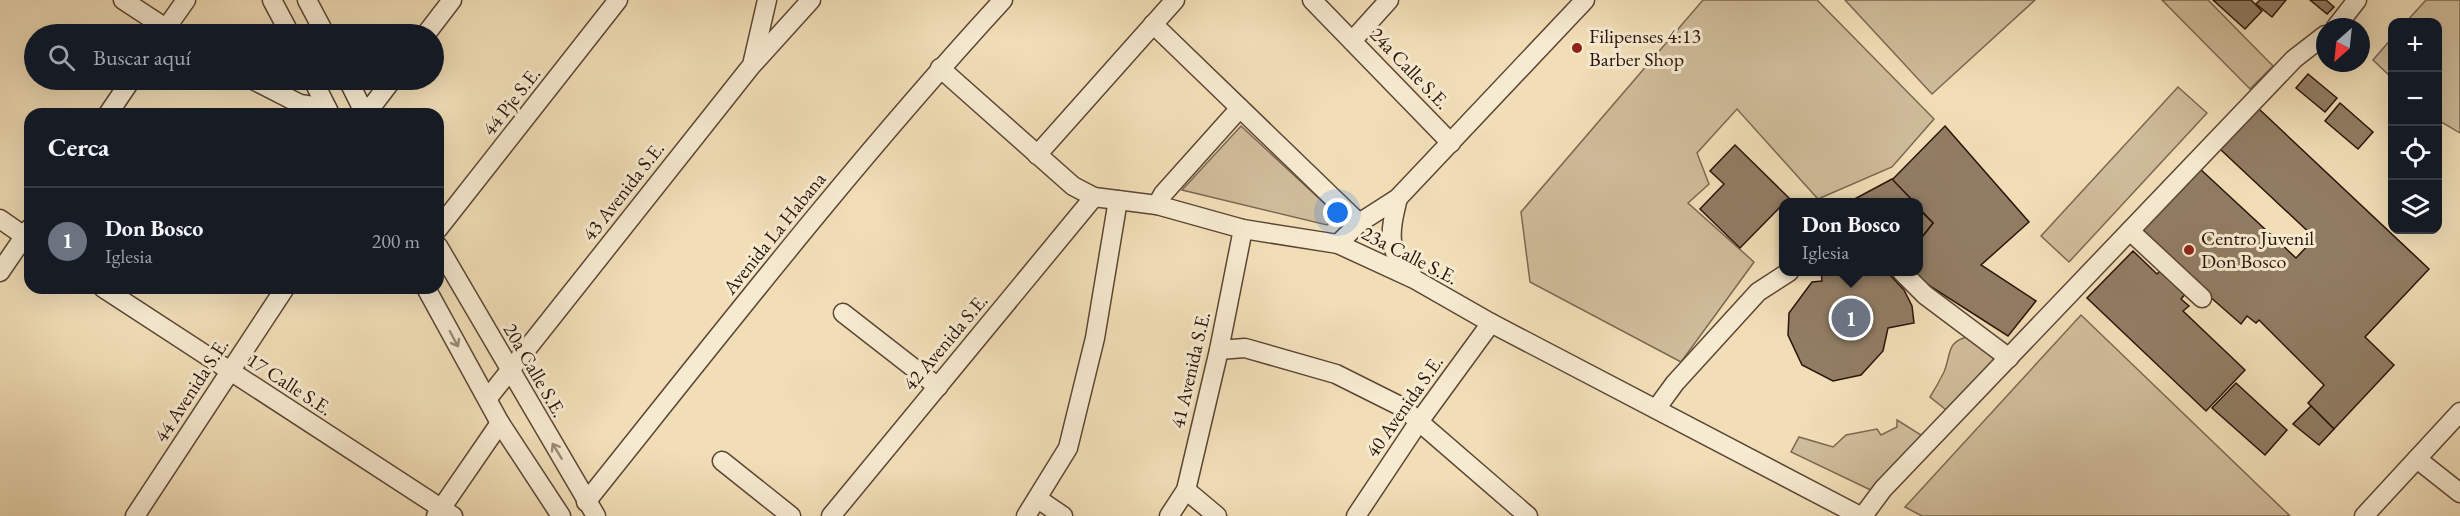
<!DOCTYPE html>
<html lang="es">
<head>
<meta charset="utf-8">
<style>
	:root { --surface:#171b24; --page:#20242c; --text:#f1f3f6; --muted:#9ea1a6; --line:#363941; --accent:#c59692 }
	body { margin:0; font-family:"EB Garamond",serif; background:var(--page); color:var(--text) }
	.controls { position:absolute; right:18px; top:18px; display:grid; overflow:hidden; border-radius:12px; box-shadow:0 6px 24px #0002 }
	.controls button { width:54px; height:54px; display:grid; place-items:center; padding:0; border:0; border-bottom:2px solid var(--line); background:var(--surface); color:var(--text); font:30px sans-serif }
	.compass { position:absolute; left:2316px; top:18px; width:54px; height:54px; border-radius:50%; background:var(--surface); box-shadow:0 6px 24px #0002; rotate:207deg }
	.you { position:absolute; left:1338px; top:213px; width:21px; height:21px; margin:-15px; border:4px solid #fff; border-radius:50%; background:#1a73e8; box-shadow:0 0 0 9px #1a73e833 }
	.badge { display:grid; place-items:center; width:39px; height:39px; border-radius:50%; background:var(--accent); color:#fff; font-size:20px; font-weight:700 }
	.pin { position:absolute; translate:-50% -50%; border:3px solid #fff; box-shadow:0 2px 6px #0006 }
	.popup { position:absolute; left:1779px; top:198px; width:144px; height:78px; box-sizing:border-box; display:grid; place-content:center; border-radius:12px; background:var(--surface); filter:drop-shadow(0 2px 4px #0005); font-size:20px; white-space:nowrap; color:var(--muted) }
	.popup b { font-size:22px; color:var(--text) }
	.popup::after { content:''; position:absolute; left:50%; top:100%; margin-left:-12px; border:12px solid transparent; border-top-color:var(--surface) }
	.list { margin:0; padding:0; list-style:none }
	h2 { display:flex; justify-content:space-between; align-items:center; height:78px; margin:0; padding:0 24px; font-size:26px }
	h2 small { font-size:20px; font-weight:400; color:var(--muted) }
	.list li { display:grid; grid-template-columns:39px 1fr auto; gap:18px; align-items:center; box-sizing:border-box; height:108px; padding:0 24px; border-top:2px solid var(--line) }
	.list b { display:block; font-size:22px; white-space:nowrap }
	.list p { margin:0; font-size:20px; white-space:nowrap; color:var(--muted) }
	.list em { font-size:20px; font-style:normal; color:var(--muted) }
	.icon { flex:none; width:33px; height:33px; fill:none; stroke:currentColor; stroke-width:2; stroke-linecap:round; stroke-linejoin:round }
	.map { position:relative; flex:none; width:2460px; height:516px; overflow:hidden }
	.search { position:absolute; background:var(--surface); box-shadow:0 6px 24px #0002; left:24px; top:24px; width:420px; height:66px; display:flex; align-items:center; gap:15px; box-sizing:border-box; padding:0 21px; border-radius:33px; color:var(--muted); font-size:22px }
	.panel { position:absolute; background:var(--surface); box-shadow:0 6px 24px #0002; left:24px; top:108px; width:420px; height:186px; border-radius:18px }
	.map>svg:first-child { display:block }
	.green { fill:#cfbc9a; stroke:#7c6852; stroke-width:1.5 }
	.building { fill:#917d64; stroke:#2a140a; stroke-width:1.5 }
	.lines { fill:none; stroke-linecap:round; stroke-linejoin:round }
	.minor-casing { stroke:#5c4635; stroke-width:21 }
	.minor { stroke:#f6ead0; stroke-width:18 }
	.oneway { stroke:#9a8a77 }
	.poi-dot { fill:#8f2418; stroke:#f6ead0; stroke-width:2 }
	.labels { text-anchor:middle; stroke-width:6; stroke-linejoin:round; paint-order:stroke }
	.poi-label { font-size:20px; fill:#2a140a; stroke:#f6ead0; text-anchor:start }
	.street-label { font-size:20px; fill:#2a140a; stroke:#f6ead0 }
</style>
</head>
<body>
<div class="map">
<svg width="2460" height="516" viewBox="0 0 2460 516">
	<rect width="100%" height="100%" fill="#f1deb7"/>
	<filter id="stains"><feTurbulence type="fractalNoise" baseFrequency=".00333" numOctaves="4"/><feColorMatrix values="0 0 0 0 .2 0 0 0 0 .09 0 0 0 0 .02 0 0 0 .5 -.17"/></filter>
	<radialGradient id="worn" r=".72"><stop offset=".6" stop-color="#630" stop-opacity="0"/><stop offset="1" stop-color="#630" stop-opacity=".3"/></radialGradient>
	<g class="green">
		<path d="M1703,0H1817L1934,119L1892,167L1818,199L1737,109L1697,153L1709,184L1688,203L1754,262L1681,362L1530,282L1521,212Z"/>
		<path d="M1845,0H2035L1932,94Z"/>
		<path d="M2162,0H2208L2273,66L2250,89Z"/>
		<path d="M2426,0H2460V133L2438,120V22H2406Z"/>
		<path d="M2392,38V78L2373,60Z"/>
		<path d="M2178,87L2207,113L2069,262L2041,236Z"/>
		<path d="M1241,126L1337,215L1327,225L1182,190Z"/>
		<path d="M2081,315L2290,516H1922L1905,507Z"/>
		<path d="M1970,336L2000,360L1950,413L1930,397C1935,389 1940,380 1944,372C1952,353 1945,342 1970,336Z"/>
		<path d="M1897,420L1921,435L1879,494L1791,452L1799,437L1833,447L1846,435L1877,429L1881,435L1897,427Z"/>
	</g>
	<g class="building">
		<path d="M2213,0H2251L2262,11L2245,29Z"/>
		<path d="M2260,0H2286L2272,17L2256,4Z"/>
		<path d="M2310,0H2326L2334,7L2327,14Z"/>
		<path d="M2308,74L2337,98L2325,112L2296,88Z"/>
		<path d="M2340,103L2373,132L2358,149L2325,121Z"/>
		<path d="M2259,109L2429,269L2365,337L2394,365L2334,429L2308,403L2324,385L2259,320L2256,323L2247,316L2241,324L2136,232L2198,167L2296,258L2315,238L2220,149Z"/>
		<path d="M1945,126L2029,222L1981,265L2036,301L2008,336L1908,272H1918V242L1933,223L1918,207V202H1914L1892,180Z"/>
		<path d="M1735,145L1789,198L1740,248L1700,209L1724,184L1710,171Z"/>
		<path d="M1892,179L1914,202H1849Z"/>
		<path d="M1918,208L1933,223L1918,242Z"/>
		<path d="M2133,251L2157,274L2163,268L2188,291L2181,299L2189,306L2183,311L2245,370L2206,411L2087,298Z"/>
		<path d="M1821,272H1882L1890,275L1904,290L1912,306L1914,323L1888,328L1883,351L1861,375L1833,381L1802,365L1788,335L1789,313L1812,282L1822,281Z"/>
		<path d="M2236,383L2287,430L2265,455L2212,408Z"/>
		<path d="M2311,406L2334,429L2319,445L2293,424Z"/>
	</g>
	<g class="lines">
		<g class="minor-casing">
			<g id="minor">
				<path d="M123,0L175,34"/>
				<path d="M272,0L290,34"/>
				<path d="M307,0L325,34"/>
				<path d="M1312,0L1451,143"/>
				<path d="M1153,24L1359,223"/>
				<path d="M2336,27L2357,0"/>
				<path d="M162,34L186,0"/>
				<path d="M426,34L452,0"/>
				<path d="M1352,41L1389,0"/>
				<path d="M753,64L811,0"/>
				<path d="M940,68L1073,186L1094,197L1157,205L1243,229L1338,244L1414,279L1491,323L1860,516"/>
				<path d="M253,80L300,104L327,108"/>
				<path d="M313,80L330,114"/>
				<path d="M348,80L365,114"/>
				<path d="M108,114L131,80"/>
				<path d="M366,114L392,80"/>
				<path d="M1037,155L1175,0"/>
				<path d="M1398,198C1390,231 1385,250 1412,276"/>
				<path d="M1157,205L1163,194L1240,108"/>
				<path d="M0,219L30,240"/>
				<path d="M438,229L618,0"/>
				<path d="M2130,231L2202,298"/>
				<path d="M1338,244L1359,223L1398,198L1585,0"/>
				<path d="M438,246L596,516"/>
				<path d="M0,272L30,228"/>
				<path d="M1902,272L1925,295L2009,358"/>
				<path d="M103,288L453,516"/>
				<path d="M426,288L500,423L561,516"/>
				<path d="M843,313L938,387"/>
				<path d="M1219,350L1245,348L1336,374L1402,407L1528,516"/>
				<path d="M488,398L752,65L767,0"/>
				<path d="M1656,409L1675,383L1758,292L1789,272"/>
				<path d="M2417,459L2460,493"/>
				<path d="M722,461L791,516"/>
				<path d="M1186,490L1217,516"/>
				<path d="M1038,499L1063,516"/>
				<path d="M586,502C722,332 856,160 1003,0"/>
				<path d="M135,516L285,288"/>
				<path d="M436,516L500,423"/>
				<path d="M831,516L1094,197"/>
				<path d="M1026,516L1068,448L1095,338L1118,200"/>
				<path d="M1169,516L1186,490L1219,350L1243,229"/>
				<path d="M1356,516L1418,423L1491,323"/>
				<path d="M1863,516L1883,489L2294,59L2325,35"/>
				<path d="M2364,516L2460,412"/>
			</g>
		</g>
		<use href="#minor" class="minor"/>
	</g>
	<defs><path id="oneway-shaft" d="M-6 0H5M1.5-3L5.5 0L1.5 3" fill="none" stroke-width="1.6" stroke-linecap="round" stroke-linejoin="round" transform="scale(1.5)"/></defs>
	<g class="oneway">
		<use href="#oneway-shaft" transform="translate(454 339) rotate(62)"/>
		<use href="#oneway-shaft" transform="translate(557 451) rotate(-121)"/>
	</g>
	<g class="poi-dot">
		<circle cx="1577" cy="48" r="6"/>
		<circle cx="2189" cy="250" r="6"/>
	</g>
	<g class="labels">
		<g class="poi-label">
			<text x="1589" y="43">Filipenses 4:13<tspan x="1589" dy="23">Barber Shop</tspan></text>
			<text x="2201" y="245">Centro Juvenil<tspan x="2201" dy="23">Don Bosco</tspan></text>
		</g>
		<g class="street-label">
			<text transform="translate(1410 68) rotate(46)" y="7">24a Calle S.E.</text>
			<text transform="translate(511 101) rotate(-52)" y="7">44 Pje S.E.</text>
			<text transform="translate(623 191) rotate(-52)" y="7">43 Avenida S.E.</text>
			<text transform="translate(774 233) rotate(-51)" y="7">Avenida La Habana</text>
			<text transform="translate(1410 255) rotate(27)" y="7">23a Calle S.E.</text>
			<text transform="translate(945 342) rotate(-50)" y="7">42 Avenida S.E.</text>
			<text transform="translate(535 370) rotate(60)" y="7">20a Calle S.E.</text>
			<text transform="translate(1190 370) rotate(-77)" y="7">41 Avenida S.E.</text>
			<text transform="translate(290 384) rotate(33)" y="7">17 Calle S.E.</text>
			<text transform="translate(191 390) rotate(-57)" y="7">44 Avenida S.E.</text>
			<text transform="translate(1404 406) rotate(-55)" y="7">40 Avenida S.E.</text>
		</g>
	</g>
	<rect width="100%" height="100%" filter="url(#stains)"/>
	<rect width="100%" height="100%" fill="url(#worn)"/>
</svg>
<div class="controls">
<button>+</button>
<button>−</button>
<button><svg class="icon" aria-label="locate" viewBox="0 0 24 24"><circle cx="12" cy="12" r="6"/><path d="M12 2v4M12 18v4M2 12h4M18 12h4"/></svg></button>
<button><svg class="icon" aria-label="layers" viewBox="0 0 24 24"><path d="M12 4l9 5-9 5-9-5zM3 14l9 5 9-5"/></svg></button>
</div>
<svg class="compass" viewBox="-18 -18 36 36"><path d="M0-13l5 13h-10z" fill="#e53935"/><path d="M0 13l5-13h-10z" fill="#9ea1a6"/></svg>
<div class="you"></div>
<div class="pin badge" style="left:1851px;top:318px;background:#6b7280">1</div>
<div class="popup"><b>Don Bosco</b>Iglesia</div>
<div class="search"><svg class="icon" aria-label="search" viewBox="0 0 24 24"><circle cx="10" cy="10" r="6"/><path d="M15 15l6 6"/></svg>Buscar aquí</div>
<section class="panel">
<h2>Cerca<small></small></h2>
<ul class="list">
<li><span class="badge" style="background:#6b7280">1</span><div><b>Don Bosco</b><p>Iglesia</p></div><em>200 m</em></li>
</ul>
</section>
</div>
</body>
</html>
